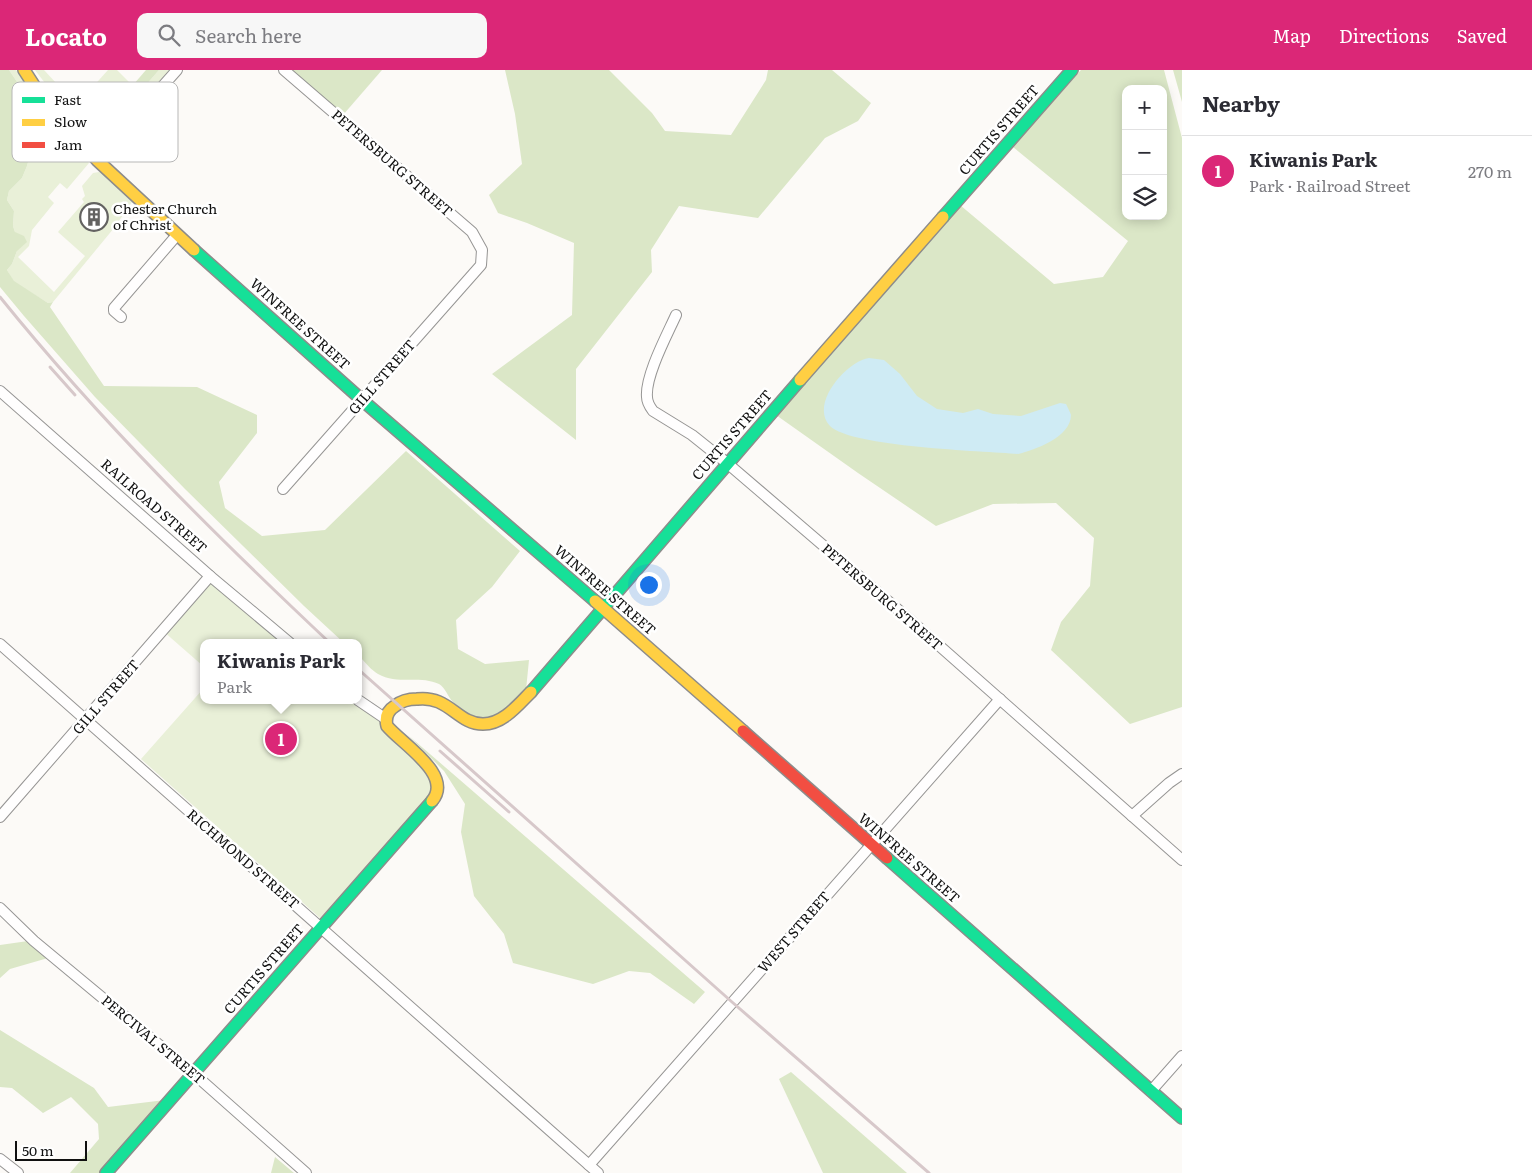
<!DOCTYPE html>
<html lang="en">
<head>
<meta charset="utf-8">
<style>
  body { margin:0; font-family:Literata,serif; background:#f7f7f7; color:#2b2b33 }
  .controls { position:absolute; right:15px; top:15px; display:grid; overflow:hidden; border-radius:10px; box-shadow:0 2px 12px #0003 }
  .controls button { width:45px; height:45px; display:grid; place-items:center; padding:0; border:0; border-bottom:1px solid #e1e1e2; background:#fff; color:#2b2b33; font:25px sans-serif }
  .scale { position:absolute; left:15px; bottom:12px; width:72px; box-sizing:border-box; padding-left:5px; border:2px solid #101010; border-top:0; font-size:14px; line-height:18px; white-space:nowrap; color:#101010; -webkit-text-stroke:4px #fff; paint-order:stroke }
  .you { position:absolute; left:648px; top:514px; width:18px; height:18px; margin:-12px; border:4px solid #fff; border-radius:50%; background:#1a73e8; box-shadow:0 0 0 8px #1a73e833 }
  .badge { display:grid; place-items:center; width:32px; height:32px; border-radius:50%; background:#db2777; color:#fff; font-size:16px; font-weight:700 }
  .pin { position:absolute; translate:-50% -50%; border:2px solid #fff; box-shadow:0 1px 5px #0006 }
  .popup { position:absolute; left:200px; top:569px; width:162px; height:65px; box-sizing:border-box; display:grid; place-content:center; border-radius:10px; background:#fff; filter:drop-shadow(0 1px 4px #0005); font-size:16px; white-space:nowrap; color:#7c7c81 }
  .popup b { font-size:19px; color:#2b2b33 }
  .popup::after { content:''; position:absolute; left:50%; top:100%; margin-left:-10px; border:10px solid transparent; border-top-color:#fff }
  .list { margin:0; padding:0; list-style:none }
  h2 { display:flex; justify-content:space-between; align-items:center; height:65px; margin:0; padding:0 20px; font-size:21px }
  h2 small { font-size:16px; font-weight:400; color:#7c7c81 }
  .list li { display:grid; grid-template-columns:32px 1fr auto; gap:15px; align-items:center; box-sizing:border-box; height:70px; padding:0 20px; border-top:1px solid #e1e1e2 }
  .list b { display:block; font-size:19px; white-space:nowrap }
  .list p { margin:0; font-size:16px; white-space:nowrap; color:#7c7c81 }
  .list em { font-size:16px; font-style:normal; color:#7c7c81 }
  .icon { flex:none; width:28px; height:28px; fill:none; stroke:currentColor; stroke-width:2; stroke-linecap:round; stroke-linejoin:round }
  .map { position:relative; flex:none; width:1182px; height:1103px; overflow:hidden }
  header { display:flex; align-items:center; gap:30px; box-sizing:border-box; height:70px; padding:0 25px; background:#db2777; color:#fff }
  header strong { font-size:24px }
  nav { display:flex; gap:28px; margin-inline-start:auto; font-size:18px }
  .search { width:350px; height:45px; background:#f7f7f7; display:flex; align-items:center; gap:12px; box-sizing:border-box; padding:0 18px; border-radius:10px; color:#7c7c81; font-size:19px }
  main { display:flex }
  aside { flex:1; background:#fff }
  .map>svg:first-child { display:block }
  .green { fill:#e9f0d8 }
  .forest { fill:#dbe7c7; fill-rule:evenodd }
  .water { fill:#cfebf4 }
  .lines { fill:none; stroke-linecap:round; stroke-linejoin:round }
  .street-casing { stroke:#969594; stroke-width:12 }
  .fast-casing { stroke:#8d8c8b; stroke-width:14 }
  .slow-casing { stroke:#8d8c8b; stroke-width:14 }
  .jam-casing { stroke:#8d8c8b; stroke-width:14 }
  .street { stroke:#fffefe; stroke-width:10 }
  .fast { stroke:#16e098; stroke-width:11 }
  .slow { stroke:#ffcf43; stroke-width:11 }
  .jam { stroke:#f24e42; stroke-width:11 }
  .rail { stroke:#d7c8ca; stroke-width:3 }
  .labels { text-anchor:middle; stroke-width:5; stroke-linejoin:round; paint-order:stroke }
  .street-label { font-size:14px; fill:#101010; stroke:#fff }
  .poi-label { font-size:14px; fill:#101010; stroke:#fff; text-anchor:start }
  .key { fill:#fff; stroke:#b7b7b7; stroke-width:1 }
  .key-label { font-size:14px; fill:#101010 }
</style>
</head>
<body>
<header>
<strong>Locato</strong>
<div class="search"><svg class="icon" aria-label="search" viewBox="0 0 24 24"><circle cx="10" cy="10" r="6"/><path d="M15 15l6 6"/></svg>Search here</div>
<nav><a>Map</a><a>Directions</a><a>Saved</a></nav>
</header>
<main>
<div class="map">
<svg width="1182" height="1103" viewBox="0 0 1182 1103">
  <rect width="100%" height="100%" fill="#fcfaf7"/>
  <!-- green -->
  <g class="green">
    <polygon points="9,0 16,0 39,33 89,93 67,119 60,113 48,127 54,133 32,160 29,176 18,187 54,222 85,186 58,162 84,132 82,129 85,126 82,116 93,103 99,102 102,103 132,132 114,158 53,232 48,233 14,212 7,200 12,194 17,181 15,162 13,156 14,141 7,130 9,121 22,108 27,96 32,77 45,65 41,39 30,31"/>
    <polygon points="35,0 44,0 57,14 57,20 55,21 51,21"/>
    <path d="M 108,0 L 117,0 L 135,18 L 146,15 L 159,0 L 173,0 C 159,15 115,72 98,75 L 67,45 C 62,38 66,30 71,23 L 74,23 L 81,30 Z"/>
    <polygon points="207,510 288,573 204,573 203,596 163,561"/>
    <polygon points="203,619 204,630 358,630 359,628 436,706 438,723 320,848 141,689"/>
  </g>
  <!-- forest -->
  <g class="forest">
    <path d="M 0,0 L 9,0 L 30,31 L 41,39 L 48,54 L 45,65 L 32,77 L 27,96 L 22,108 L 9,121 L 7,130 L 14,141 L 13,156 L 15,162 L 24,166 L 27,172 L 17,181 L 12,194 L 7,200 L 14,211 L 48,233 L 53,232 L 50,237 L 104,316 L 197,317 L 257,345 L 257,363 L 219,412 L 225,438 L 262,466 L 325,460 L 406,381 L 520,481 L 492,517 L 456,550 L 458,579 L 485,594 L 529,590 L 526,620 C 501,645 485,663 453,632 C 448,627 445,617 439,614 C 420,605 397,615 378,604 C 371,600 365,592 359,586 L 358,573 L 344,573 L 304,536 L 185,419 L 95,327 L 24,246 L 0,217 Z"/>
    <polygon points="146,0 159,0 146,15 139,19 133,15"/>
    <polygon points="291,0 382,0 343,45"/>
    <polygon points="505,0 609,0 652,43 665,61 731,65 766,10 768,0 832,0 871,33 858,51 825,68 758,148 679,136 651,180 652,202 576,299 576,370 492,304 572,245 574,173 527,153 498,143 489,125 522,94 515,44"/>
    <path d="M 1081,0 L 1164,0 L 1182,68 L 1182,637 L 1130,654 L 1051,580 L 1061,552 L 1090,516 L 1094,468 L 1056,433 L 993,434 L 936,456 L 858,403 L 776,345 L 960,135 L 1054,214 L 1103,207 L 1128,171 L 1013,77 ZM 1126,19 L 1163,19 L 1163,146 L 1126,146 Z"/>
    <polygon points="1173,0 1182,0 1182,32"/>
    <polygon points="408,665 705,922 694,934 650,903 629,901 593,914 513,893 504,864 474,826 461,762 465,734 444,701"/>
    <polygon points="28,871 48,888 10,899 0,908 0,875"/>
    <polygon points="0,960 94,1018 108,1037 165,1030 99,1103 70,1103 99,1069 98,1054 71,1027 43,1043 12,1018 0,1017"/>
    <polygon points="791,1002 907,1103 823,1103 779,1009"/>
    <polygon points="275,1087 294,1103 271,1103"/>
  </g>
  <!-- water -->
  <path class="water" d="M 869,288 L 884,290 L 900,304 L 917,326 L 937,339 L 963,343 L 978,339 L 993,344 L 1021,346 L 1060,333 L 1066,334 C 1068,338 1070,342 1071,345 C 1071,367 1035,380 1018,384 C 983,381 851,377 830,356 C 809,334 847,291 869,288 Z"/>
  <g class="lines">
    <defs>
      <g id="street">
        <polyline points="97,90 177,0"/>
        <path d="M 676,245 C 667,265 645,306 647,327 C 647,333 650,337 653,341 L 692,365 L 727,393 L 909,549 L 1182,790"/>
        <polyline points="121,247 114,241 114,238 177,165"/>
        <polyline points="0,321 210,506 290,573"/>
        <polyline points="283,419 481,195 482,180 472,162 284,0"/>
        <polyline points="0,574 598,1103"/>
        <polyline points="358,630 386,649"/>
        <polyline points="1132,746 1169,713 1182,704"/>
        <polyline points="0,747 210,506"/>
        <polyline points="0,838 34,871 193,1003 306,1103"/>
        <polyline points="1151,1021 1182,986"/>
        <polyline points="0,1089 18,1103"/>
        <polyline points="589,1095 1000,629"/>
      </g>
      <g id="fast">
        <polyline points="943,147 1072,0"/>
        <polyline points="194,180 362,330 595,531"/>
        <polyline points="531,622 800,310"/>
        <polyline points="887,788 1182,1048"/>
        <polyline points="106,1103 432,731"/>
      </g>
      <g id="slow">
        <polyline points="24,0 35,17 97,90 194,180"/>
        <polyline points="800,310 943,147"/>
        <polyline points="595,531 743,661"/>
        <path d="M 432,731 C 454,705 402,674 387,656 C 385,648 387,641 395,636 C 401,631 409,629 417,629 C 449,625 457,654 483,654 C 503,654 518,635 531,622"/>
      </g>
      <polyline id="jam" points="743,661 887,788"/>
    </defs>
    <!-- street casing -->
    <use href="#street" class="street-casing"/>
    <!-- fast casing -->
    <use href="#fast" class="fast-casing"/>
    <!-- slow casing -->
    <use href="#slow" class="slow-casing"/>
    <!-- jam casing -->
    <use href="#jam" class="jam-casing"/>
    <!-- street -->
    <use href="#street" class="street"/>
    <!-- fast -->
    <use href="#fast" class="fast"/>
    <!-- slow -->
    <use href="#slow" class="slow"/>
    <!-- jam -->
    <use href="#jam" class="jam"/>
    <!-- rail -->
    <g class="rail">
      <path d="M 0,227 C 100,351 214,464 330,573"/>
      <polyline points="50,297 75,325"/>
      <polyline points="358,599 732,932 929,1103"/>
      <polyline points="440,681 509,742"/>
    </g>
  </g>
  <!-- icons -->
  <defs>
    <symbol id="building-ring" viewBox="-11 -11 22 22"><circle r="9.5" fill="#fff" stroke="#636261" stroke-width="1.5"/><path d="M-4-6H4V6H1V3H-1V6H-4ZM-2.5-4.3h1.7v1.8h-1.7ZM.8-4.3h1.7v1.8H.8ZM-2.5-1h1.7V.8h-1.7ZM.8-1h1.7V.8H.8Z" fill="#636261"/></symbol>
  </defs>
  <g fill-rule="evenodd">
    <use href="#building-ring" x="78" y="131" width="32" height="32"/>
  </g>
  <g class="labels">
    <!-- street labels -->
    <g class="street-label">
      <text transform="translate(999 60) rotate(-49)" y="5">CURTIS STREET</text>
      <text transform="translate(392 93) rotate(41)" y="5">PETERSBURG STREET</text>
      <text transform="translate(300 254) rotate(42)" y="5">WINFREE STREET</text>
      <text transform="translate(382 307) rotate(-49)" y="5">GILL STREET</text>
      <text transform="translate(732 365) rotate(-49)" y="5">CURTIS STREET</text>
      <text transform="translate(154 436) rotate(41)" y="5">RAILROAD STREET</text>
      <text transform="translate(605 520) rotate(41)" y="5">WINFREE STREET</text>
      <text transform="translate(882 527) rotate(41)" y="5">PETERSBURG STREET</text>
      <text transform="translate(106 627) rotate(-49)" y="5">GILL STREET</text>
      <text transform="translate(909 788) rotate(41)" y="5">WINFREE STREET</text>
      <text transform="translate(243 789) rotate(41)" y="5">RICHMOND STREET</text>
      <text transform="translate(794 862) rotate(-49)" y="5">WEST STREET</text>
      <text transform="translate(264 899) rotate(-49)" y="5">CURTIS STREET</text>
      <text transform="translate(153 970) rotate(40)" y="5">PERCIVAL STREET</text>
    </g>
    <!-- poi labels -->
    <g class="poi-label">
      <text x="113" y="144">Chester Church<tspan x="113" dy="16">of Christ</tspan></text>
    </g>
  </g>
  <!-- legend -->
  <rect x="12" y="12" width="166" height="80" rx="8" class="key"/>
  <rect x="22" y="27" width="23" height="6" fill="#16e098"/>
  <rect x="22" y="49" width="23" height="7" fill="#ffcf43"/>
  <rect x="22" y="72" width="23" height="6" fill="#f24e42"/>
  <g class="key-label">
    <text x="54" y="35">Fast</text>
    <text x="54" y="57">Slow</text>
    <text x="54" y="80">Jam</text>
  </g>
</svg>
<div class="controls">
<button>+</button>
<button>−</button>
<button><svg class="icon" aria-label="layers" viewBox="0 0 24 24"><path d="M12 4l9 5-9 5-9-5zM3 14l9 5 9-5"/></svg></button>
</div>
<div class="scale">50 m</div>
<div class="you"></div>
<div class="pin badge" style="left:281px;top:669px">1</div>
<div class="popup"><b>Kiwanis Park</b>Park</div>
</div>
<aside>
<h2>Nearby<small></small></h2>
<ul class="list">
<li><span class="badge">1</span><div><b>Kiwanis Park</b><p>Park · Railroad Street</p></div><em>270 m</em></li>
</ul>
</aside>
</main>
</body>
</html>
